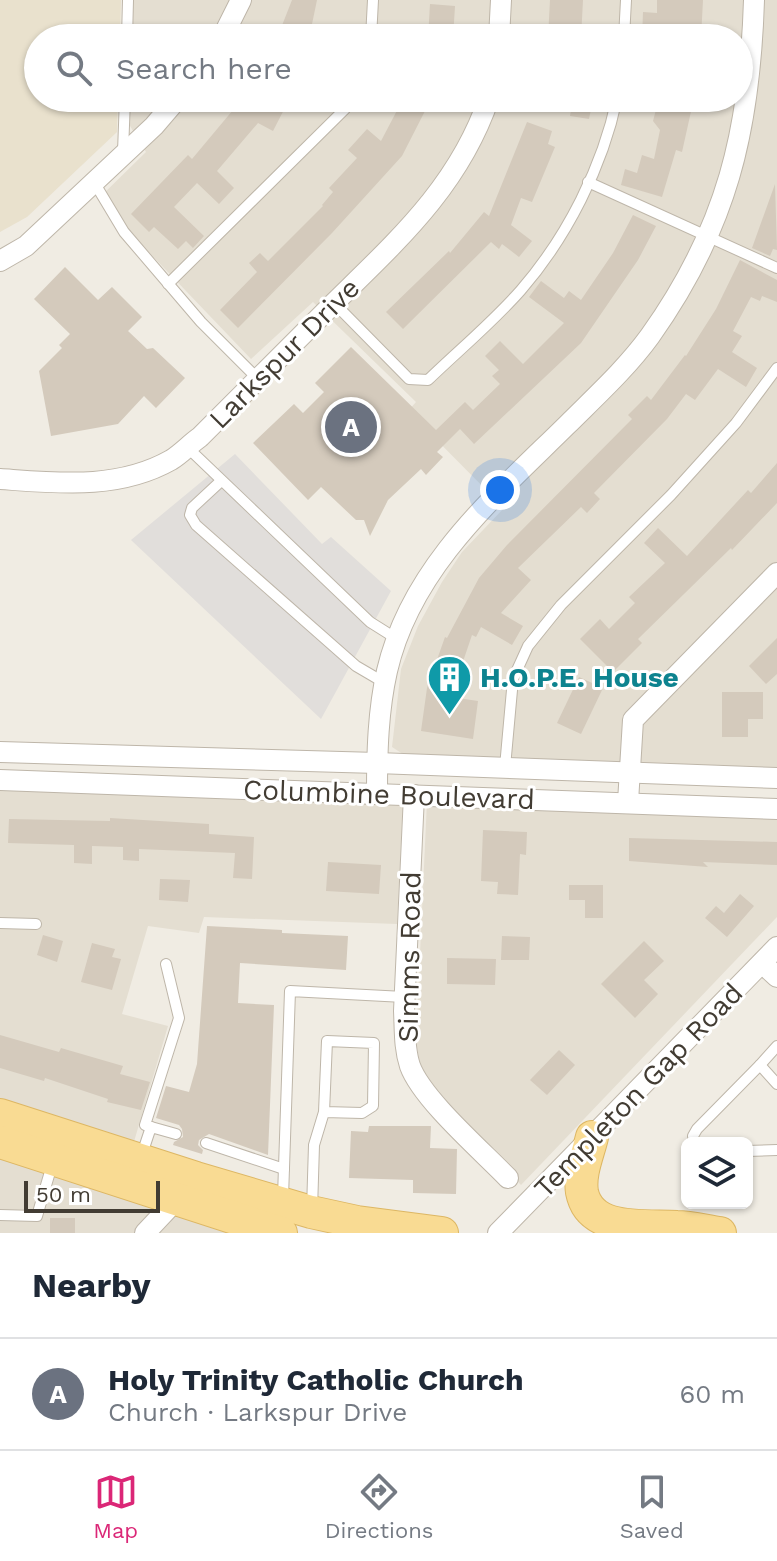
<!DOCTYPE html>
<html lang="en">
<head>
<meta charset="utf-8">
<style>
  body { margin:0; font-family:"Work Sans",sans-serif; background:#f6f6f7; color:#1f2937 }
  .controls { position:absolute; right:24px; bottom:24px; display:grid; overflow:hidden; border-radius:12px; box-shadow:0 2px 6px #0004 }
  .controls button { width:72px; height:72px; display:grid; place-items:center; padding:0; border:0; border-bottom:2px solid #e0e1e3; background:#fff; color:#1f2937; font:40px sans-serif }
  .scale { position:absolute; left:24px; bottom:20px; width:136px; box-sizing:border-box; padding-left:8px; border:4px solid #423c33; border-top:0; font-size:22px; line-height:28px; white-space:nowrap; color:#423c33; -webkit-text-stroke:6px #fff; paint-order:stroke }
  .you { position:absolute; left:500px; top:490px; width:28px; height:28px; margin:-20px; border:6px solid #fff; border-radius:50%; background:#1a73e8; box-shadow:0 0 0 12px #1a73e833 }
  .badge { display:grid; place-items:center; width:52px; height:52px; border-radius:50%; background:#db2777; color:#fff; font-size:26px; font-weight:700 }
  .pin { position:absolute; translate:-50% -50%; border:4px solid #fff; box-shadow:0 2px 8px #0006 }
  .list { margin:0; padding:0; list-style:none }
  h2 { display:flex; justify-content:space-between; align-items:center; height:104px; margin:0; padding:0 32px; font-size:34px }
  h2 small { font-size:26px; font-weight:400; color:#747a83 }
  .list li { display:grid; grid-template-columns:52px 1fr auto; gap:24px; align-items:center; box-sizing:border-box; height:112px; padding:0 32px; border-top:2px solid #e0e1e3 }
  .list b { display:block; font-size:30px; white-space:nowrap }
  .list p { margin:0; font-size:26px; white-space:nowrap; color:#747a83 }
  .list em { font-size:26px; font-style:normal; color:#747a83 }
  .icon { flex:none; width:44px; height:44px; fill:none; stroke:currentColor; stroke-width:2; stroke-linecap:round; stroke-linejoin:round }
  .map { position:relative; flex:none; width:777px; height:1233px; overflow:hidden }
  .search { position:absolute; background:#fff; box-shadow:0 2px 6px #0004; left:24px; right:24px; top:24px; height:88px; display:flex; align-items:center; gap:20px; box-sizing:border-box; padding:0 28px; border-radius:44px; color:#747a83; font-size:30px }
  .sheet { height:216px; background:#fff }
  nav { display:flex; justify-content:space-around; align-items:center; box-sizing:border-box; height:112px; border-top:2px solid #e0e1e3; background:#fff; font-size:22px; color:#747a83 }
  nav a { display:grid; justify-items:center; gap:4px }
  nav .on { color:#db2777 }
  .map>svg:first-child { display:block }
  .residential { fill:#e4ded1 }
  .education { fill:#e9e1cd }
  .parking { fill:#e1dedb }
  .building { fill:#d4cabc }
  .lines { fill:none; stroke-linecap:round; stroke-linejoin:round }
  .lane-casing { stroke:#beb6a9; stroke-width:12 }
  .street-casing { stroke:#beb6a9; stroke-width:22 }
  .primary-casing { stroke:#ddb764; stroke-width:34 }
  .lane { stroke:#fff; stroke-width:10 }
  .street { stroke:#fff; stroke-width:20 }
  .primary { stroke:#f9db93; stroke-width:32 }
  .labels { text-anchor:middle; stroke-width:6; stroke-linejoin:round; paint-order:stroke }
  .street-label { font-size:28px; fill:#423c33; stroke:#fff }
  .culture-label { font-size:28px; font-weight:bold; fill:#0d838f; stroke:#fff; text-anchor:start }
</style>
</head>
<body>
<div class="map">
<svg width="777" height="1233" viewBox="0 0 777 1233">
  <rect width="100%" height="100%" fill="#f0ece3"/>
  <!-- residential -->
  <g class="residential">
    <polygon points="131,0 777,0 777,768 406,756 392,747 401,669 418,626 442,582 462,552 504,508 408,411 416,402 313,302 251,359 98,199 146,152 127,121 128,98 739,98 739,38 130,38"/>
    <polygon points="0,788 403,800 397,924 204,917 199,933 148,926 122,1014 168,1026 133,1145 0,1104"/>
    <polygon points="427,801 777,814 777,917 521,1185 430,1088 420,1064 416,1041"/>
    <polygon points="0,1156 234,1233 0,1233"/>
  </g>
  <!-- education -->
  <polygon class="education" points="0,0 121,0 120,38 38,38 38,98 118,98 117,132 27,217 0,232"/>
  <!-- parking -->
  <polygon class="parking" points="235,454 322,544 331,537 391,591 321,719 131,540"/>
  <!-- building -->
  <g class="building">
    <polygon points="292,0 317,0 312,24 345,38 292,38 294,33 281,28"/>
    <polygon points="550,0 583,0 581,38 548,38"/>
    <polygon points="657,0 703,0 701,38 642,38 643,12 657,13"/>
    <polygon points="430,4 455,6 453,38 428,38"/>
    <polygon points="243,98 290,98 273,131 258,123 217,171 234,188 219,204 197,183 174,207 204,236 193,248 186,241 178,249 154,227 149,232 131,214 188,155 192,159"/>
    <polygon points="573,98 593,100 589,119 570,116"/>
    <polygon points="659,98 694,98 682,152 676,150 662,197 621,185 625,169 637,173 642,155 654,159 660,130 653,121"/>
    <polygon points="403,99 425,111 402,156 332,233 238,328 220,310 257,272 249,263 260,253 268,261 323,206 322,205 333,192 329,188 357,158 348,150 367,129 381,141"/>
    <polygon points="527,122 552,131 548,144 555,147 532,202 521,198 511,225 532,241 519,257 502,244 499,249 491,242 403,329 386,312 449,251 450,253 484,212 489,216"/>
    <polygon points="775,184 777,250 773,249 770,256 752,248"/>
    <polygon points="633,215 656,226 638,260 581,343 474,444 460,429 437,452 443,457 426,475 421,469 388,500 370,536 364,520 356,520 321,487 308,500 253,443 294,404 303,413 324,392 315,383 351,347 436,430 465,402 473,410 500,384 492,376 499,370 485,356 500,341 523,364 564,323 529,297 541,281 564,298 569,291 581,300 613,253"/>
    <polygon points="740,260 777,280 777,302 762,296 760,301 751,297 733,331 742,336 732,352 757,368 746,387 718,369 695,400 686,394 667,419 594,493 600,499 587,513 581,507 518,568 531,580 501,613 523,626 512,645 481,627 476,637 472,635 451,697 478,701 473,739 421,731 427,688 445,637 447,638 479,578 507,545 632,419 628,415 647,396 651,400 685,355 686,356 716,309"/>
    <polygon points="65,267 98,300 112,287 142,317 128,331 147,349 153,348 185,378 156,408 144,396 118,424 51,436 39,371 62,348 59,345 70,334 34,299"/>
    <polygon points="777,463 777,503 732,550 731,548 638,639 642,643 613,672 580,639 600,619 609,629 635,603 629,597 665,563 644,543 658,528 687,556 748,490 751,493"/>
    <polygon points="777,638 777,674 766,684 749,666"/>
    <polygon points="579,677 603,688 581,734 557,723"/>
    <polygon points="722,692 763,692 763,719 748,719 748,737 722,737"/>
    <polygon points="110,818 209,824 209,834 254,837 252,879 233,878 235,853 139,849 139,861 123,860 123,847 92,846 92,864 74,863 74,845 8,843 9,819 110,821"/>
    <polygon points="483,830 527,832 526,855 520,854 518,895 497,894 498,882 481,881"/>
    <polygon points="629,838 777,842 777,865 703,862 708,867 629,861"/>
    <polygon points="328,862 381,865 379,894 326,891"/>
    <polygon points="160,879 190,880 188,902 159,900"/>
    <polygon points="569,885 603,885 603,918 585,918 585,900 569,900"/>
    <polygon points="740,894 754,906 727,937 705,918 716,906 724,913"/>
    <polygon points="207,926 282,930 282,933 348,936 346,970 240,963 238,1003 274,1005 268,1155 209,1134 199,1140 198,1145 203,1150 202,1154 173,1145 174,1142 183,1137 182,1129 179,1125 156,1118 166,1086 189,1092 197,1064"/>
    <polygon points="43,935 63,941 57,962 37,955"/>
    <polygon points="502,936 530,937 529,960 501,960"/>
    <polygon points="644,941 664,961 644,980 658,994 635,1018 601,984"/>
    <polygon points="92,943 115,949 112,957 121,959 112,990 81,982"/>
    <polygon points="447,958 496,959 495,985 447,984"/>
    <polygon points="0,1035 59,1052 61,1048 123,1066 120,1074 150,1082 141,1110 107,1102 108,1099 45,1078 44,1081 0,1068"/>
    <polygon points="559,1050 575,1065 547,1095 530,1080"/>
    <polygon points="369,1126 431,1126 430,1148 457,1149 456,1194 413,1193 413,1180 349,1178 351,1131 368,1132"/>
    <rect x="50" y="1218" width="25" height="15"/>
  </g>
  <g class="lines">
    <defs>
      <g id="lane">
        <polyline points="127,38 128,0"/>
        <polyline points="371,38 373,0"/>
        <polyline points="624,38 626,0"/>
        <polyline points="123,152 125,98"/>
        <polyline points="94,182 124,232 201,322 258,379"/>
        <polyline points="588,182 777,268"/>
        <polyline points="168,284 345,109 350,98"/>
        <path d="M 334,303 L 409,379 L 428,380 C 459,350 493,322 521,290 C 567,237 603,166 617,98"/>
        <polyline points="187,447 370,622 397,639"/>
        <polyline points="221,481 192,508 190,515 196,525 356,666 385,683"/>
        <polyline points="505,767 513,679 528,646 561,605 671,495 736,423 777,368"/>
        <polyline points="0,923 36,924"/>
        <polyline points="760,1065 777,1046"/>
        <polyline points="151,1127 145,1125 179,1018 166,964"/>
        <polyline points="206,1143 284,1169"/>
        <polyline points="694,1143 693,1136 697,1129 760,1065 777,1084"/>
        <polyline points="747,1151 777,1150"/>
        <polyline points="141,1157 151,1127 176,1134"/>
        <polyline points="283,1197 290,991 404,997"/>
        <polyline points="312,1210 314,1145 324,1112 327,1041 374,1043 373,1106 362,1113 324,1112"/>
        <polyline points="0,1215 37,1216 52,1165"/>
      </g>
      <g id="street">
        <polyline points="222,38 241,0"/>
        <polyline points="499,38 501,0"/>
        <polyline points="0,261 26,246 154,126 178,98"/>
        <path d="M 0,479 C 58,483 118,490 171,460 C 181,454 190,444 200,437 C 244,393 289,348 333,304 C 398,240 459,186 489,98"/>
        <polyline points="0,752 377,763 777,778"/>
        <polyline points="0,780 777,809"/>
        <path d="M 377,792 C 377,752 378,711 387,671 C 411,567 494,497 567,425 C 595,397 626,369 650,336 C 727,228 750,130 754,0"/>
        <path d="M 414,795 L 404,1011 C 405,1030 404,1048 410,1066 C 422,1099 482,1151 508,1178"/>
        <polyline points="628,802 633,720 777,573"/>
        <polyline points="762,963 777,977"/>
        <polyline points="145,1233 178,1198"/>
        <polyline points="498,1233 777,947"/>
      </g>
      <g id="primary">
        <polyline points="0,1115 196,1178 311,1212 357,1222 442,1233"/>
        <path d="M 592,1137 C 588,1154 579,1174 582,1192 C 590,1233 645,1225 677,1227 C 691,1227 706,1231 720,1233"/>
        <polyline points="0,1142 281,1233"/>
      </g>
    </defs>
    <!-- lane casing -->
    <use href="#lane" class="lane-casing"/>
    <!-- street casing -->
    <use href="#street" class="street-casing"/>
    <!-- primary casing -->
    <use href="#primary" class="primary-casing"/>
    <!-- lane -->
    <use href="#lane" class="lane"/>
    <!-- street -->
    <use href="#street" class="street"/>
    <!-- primary -->
    <use href="#primary" class="primary"/>
  </g>
  <!-- icons -->
  <defs>
    <symbol id="building-pin" viewBox="-11 -11 22 30"><path d="M0 17L-7.5 6A9.5 9.5 0 1 1 7.5 6Z" fill="#0f9aa8" stroke="#fff"/><path d="M-4-6H4V6H1V3H-1V6H-4ZM-2.5-4.3h1.7v1.8h-1.7ZM.8-4.3h1.7v1.8H.8ZM-2.5-1h1.7V.8h-1.7ZM.8-1h1.7V.8H.8Z" fill="#fff"/></symbol>
  </defs>
  <g fill-rule="evenodd">
    <use href="#building-pin" x="424" y="652" width="51" height="69"/>
  </g>
  <g class="labels">
    <!-- street labels -->
    <g class="street-label">
      <text transform="translate(284 353) rotate(-45)" y="10">Larkspur Drive</text>
      <text transform="translate(389 794) rotate(2)" y="10">Columbine Boulevard</text>
      <text transform="translate(409 957) rotate(-89)" y="10">Simms Road</text>
      <text transform="translate(638 1090) rotate(-46)" y="10">Templeton Gap Road</text>
    </g>
    <!-- culture labels -->
    <g class="culture-label">
      <text x="480" y="687">H.O.P.E. House</text>
    </g>
  </g>
</svg>
<div class="controls">
<button><svg class="icon" aria-label="layers" viewBox="0 0 24 24"><path d="M12 4l9 5-9 5-9-5zM3 14l9 5 9-5"/></svg></button>
</div>
<div class="scale">50 m</div>
<div class="you"></div>
<div class="pin badge" style="left:351px;top:427px;background:#6b7280">A</div>
<div class="search"><svg class="icon" aria-label="search" viewBox="0 0 24 24"><circle cx="10" cy="10" r="6"/><path d="M15 15l6 6"/></svg>Search here</div>
</div>
<section class="sheet">
<h2>Nearby<small></small></h2>
<ul class="list">
<li><span class="badge" style="background:#6b7280">A</span><div><b>Holy Trinity Catholic Church</b><p>Church · Larkspur Drive</p></div><em>60 m</em></li>
</ul>
</section>
<nav>
<a class="on"><svg class="icon" aria-label="map" viewBox="0 0 24 24"><path d="M3 6l6-2 6 2 6-2v14l-6 2-6-2-6 2zM9 4v14M15 6v14"/></svg>Map</a>
<a><svg class="icon" aria-label="directions" viewBox="0 0 24 24"><path d="M12 3l9 9-9 9-9-9zM9 14v-3h6M13 9l2 2-2 2"/></svg>Directions</a>
<a><svg class="icon" aria-label="saved" viewBox="0 0 24 24"><path d="M7 4h10v16l-5-4-5 4z"/></svg>Saved</a>
</nav>
</body>
</html>
